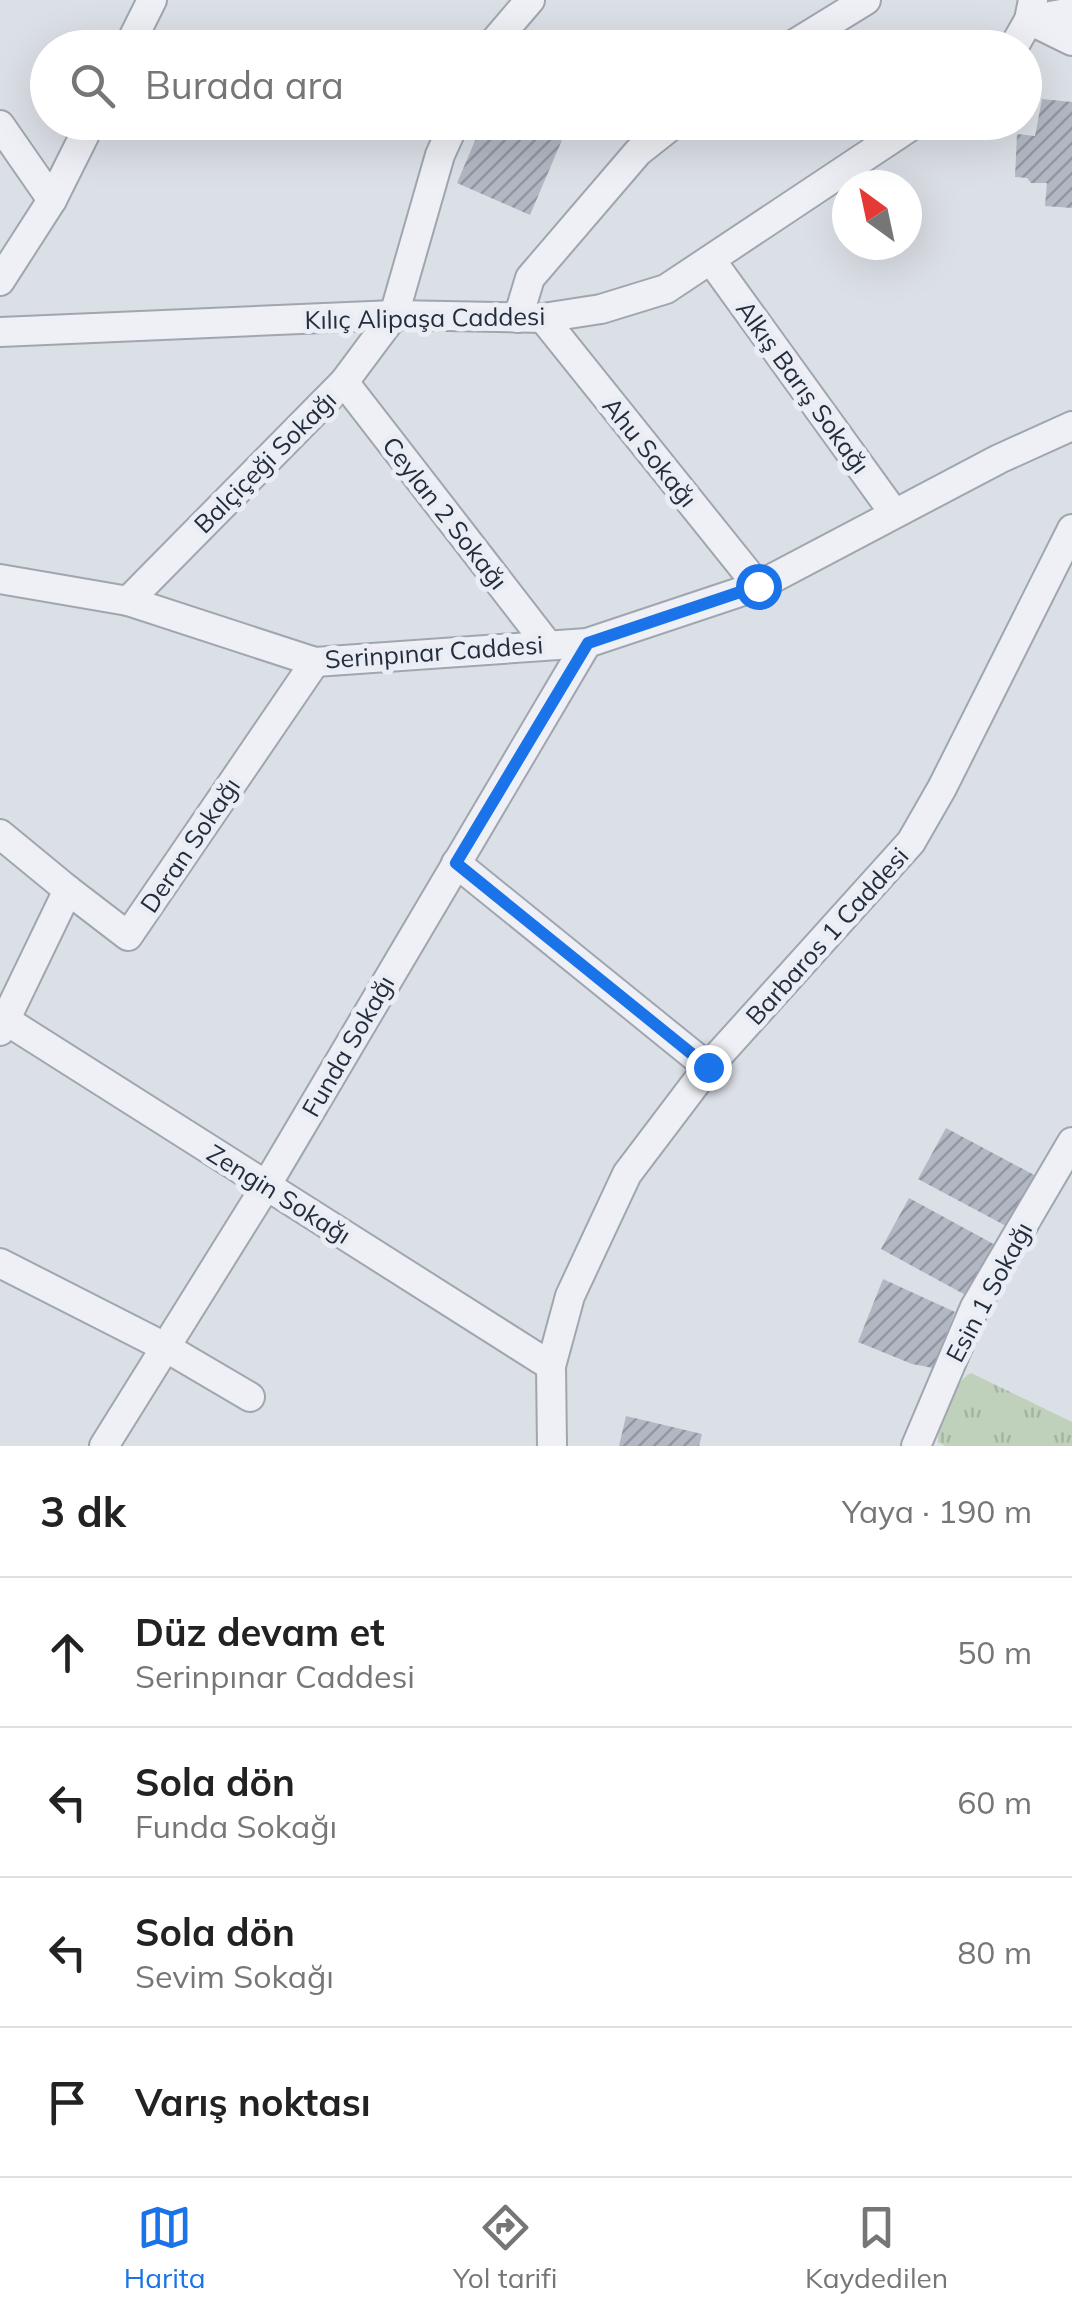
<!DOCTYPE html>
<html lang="tr">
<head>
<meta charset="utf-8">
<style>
  body { margin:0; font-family:Mulish,sans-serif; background:#f6f6f6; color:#222 }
  .compass { position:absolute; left:832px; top:170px; width:90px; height:90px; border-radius:50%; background:#fff; box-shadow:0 10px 40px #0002; rotate:327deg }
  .stop { position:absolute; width:30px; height:30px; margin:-22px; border:8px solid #1a73e8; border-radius:50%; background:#fff }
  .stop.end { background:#1a73e8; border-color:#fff; box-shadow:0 2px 10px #0008 }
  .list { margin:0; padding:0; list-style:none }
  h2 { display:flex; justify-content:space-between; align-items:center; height:130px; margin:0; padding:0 40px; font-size:42px }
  h2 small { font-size:32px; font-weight:400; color:#767676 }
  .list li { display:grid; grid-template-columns:65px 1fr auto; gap:30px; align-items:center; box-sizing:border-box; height:150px; padding:0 40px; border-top:2px solid #e0e0e0 }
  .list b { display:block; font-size:38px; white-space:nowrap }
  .list p { margin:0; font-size:32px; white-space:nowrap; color:#767676 }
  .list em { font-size:32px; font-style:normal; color:#767676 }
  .icon { flex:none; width:55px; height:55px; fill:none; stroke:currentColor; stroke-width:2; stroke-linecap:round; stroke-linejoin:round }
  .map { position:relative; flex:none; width:1072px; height:1446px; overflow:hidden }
  .search { position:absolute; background:#fff; box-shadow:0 10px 40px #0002; left:30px; right:30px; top:30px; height:110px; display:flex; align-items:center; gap:25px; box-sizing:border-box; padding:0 35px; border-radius:55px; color:#767676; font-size:38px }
  .sheet { height:730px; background:#fff }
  nav { display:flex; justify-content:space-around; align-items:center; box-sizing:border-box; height:140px; border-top:2px solid #e0e0e0; background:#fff; font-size:28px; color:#767676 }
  nav a { display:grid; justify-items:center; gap:5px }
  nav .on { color:#1a73e8 }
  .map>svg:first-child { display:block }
  .grass { fill:url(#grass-tufts) }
  .building { fill:url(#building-hatch) }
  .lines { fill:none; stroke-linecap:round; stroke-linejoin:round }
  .minor-casing { stroke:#a0a6b0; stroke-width:32 }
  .minor { stroke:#eef0f5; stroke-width:28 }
  .route { stroke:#1a73e8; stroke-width:12 }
  .labels { text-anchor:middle; stroke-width:10; stroke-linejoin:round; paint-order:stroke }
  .street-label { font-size:25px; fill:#242d3d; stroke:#eaeef4 }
</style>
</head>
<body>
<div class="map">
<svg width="1072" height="1446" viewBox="0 0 1072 1446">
  <defs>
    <pattern id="grass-tufts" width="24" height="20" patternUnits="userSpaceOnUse" patternTransform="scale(2.5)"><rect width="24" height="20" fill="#c0d1bb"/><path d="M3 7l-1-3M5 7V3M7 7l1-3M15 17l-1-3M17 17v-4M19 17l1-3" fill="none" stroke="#a5b4a2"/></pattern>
    <pattern id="building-hatch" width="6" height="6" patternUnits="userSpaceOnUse" patternTransform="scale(2.5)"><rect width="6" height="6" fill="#b2b8c3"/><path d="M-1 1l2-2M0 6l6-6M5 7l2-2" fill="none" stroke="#9196a0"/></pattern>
  </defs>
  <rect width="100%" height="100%" fill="#dbdfe6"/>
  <!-- grass -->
  <path class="grass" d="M 971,1373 L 1072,1422 L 1072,1446 L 945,1446 L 938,1442 C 938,1422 954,1381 971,1373 Z"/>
  <!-- building -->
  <g class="building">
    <polygon points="1042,99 1072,102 1072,208 1045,206 1047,183 1031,183 1027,178 1015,177 1017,134 1035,136"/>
    <polygon points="483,122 522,122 562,140 530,215 457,183"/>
    <polygon points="946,1128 1036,1176 1008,1227 918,1179"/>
    <polygon points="909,1198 999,1247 971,1298 881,1249"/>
    <polygon points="883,1279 955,1312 933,1368 912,1364 858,1342"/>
    <polygon points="626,1416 702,1434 699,1446 619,1446"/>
  </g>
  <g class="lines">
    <defs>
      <g id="minor">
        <polyline points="1029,20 1072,41"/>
        <polyline points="1029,20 1072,12"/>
        <polyline points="128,48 152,0"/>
        <polyline points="489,48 530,0"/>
        <polyline points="788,48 866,0"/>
        <polyline points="1013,48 1029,20 1033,0"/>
        <polyline points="0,125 52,200"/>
        <polyline points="711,260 894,513"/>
        <polyline points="0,281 52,200 91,122"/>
        <polyline points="518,318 530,278 638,152 676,122"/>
        <polyline points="543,318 758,586"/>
        <polyline points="0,332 394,315 543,318 601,309 666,289 917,122"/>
        <polyline points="344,382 547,644"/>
        <polyline points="0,579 128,601 315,662 587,643 758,586 999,459 1072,426"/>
        <polyline points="128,601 344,382 394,315 440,155 455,122"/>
        <polyline points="0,834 68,890"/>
        <polyline points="456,863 708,1067"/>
        <polyline points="7,1021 551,1366"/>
        <polyline points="0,1031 68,890 128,936 315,662"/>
        <polyline points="0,1263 165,1347 250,1397"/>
        <polyline points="104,1446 266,1186 587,643"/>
        <polyline points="552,1446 551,1366 570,1296 627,1174 708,1067 911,842 942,788 1072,529"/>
        <polyline points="916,1446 975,1307 1072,1142"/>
      </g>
    </defs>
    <!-- minor casing -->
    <use href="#minor" class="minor-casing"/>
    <!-- minor -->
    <use href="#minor" class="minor"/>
  </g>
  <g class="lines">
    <!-- route -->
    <polyline class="route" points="708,1067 456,863 588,643 758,586"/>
  </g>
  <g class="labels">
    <!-- street labels -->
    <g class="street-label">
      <text transform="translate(425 318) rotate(-1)" y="9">Kılıç Alipaşa Caddesi</text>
      <text transform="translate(803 387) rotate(54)" y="9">Alkış Barış Sokağı</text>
      <text transform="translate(650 452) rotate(51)" y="9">Ahu Sokağı</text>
      <text transform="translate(265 462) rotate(-45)" y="9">Balçiçeği Sokağı</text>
      <text transform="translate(445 513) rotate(52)" y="9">Ceylan 2 Sokağı</text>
      <text transform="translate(434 652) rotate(-4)" y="9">Serinpınar Caddesi</text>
      <text transform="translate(190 845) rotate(-56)" y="9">Deran Sokağı</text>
      <text transform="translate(827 936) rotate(-48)" y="9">Barbaros 1 Caddesi</text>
      <text transform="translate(348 1046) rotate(-60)" y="9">Funda Sokağı</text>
      <text transform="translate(279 1194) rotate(32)" y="9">Zengin Sokağı</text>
      <text transform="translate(989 1292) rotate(-62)" y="9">Esin 1 Sokağı</text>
    </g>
  </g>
</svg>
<svg class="compass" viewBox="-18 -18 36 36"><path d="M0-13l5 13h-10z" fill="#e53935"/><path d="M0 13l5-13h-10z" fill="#767676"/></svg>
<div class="stop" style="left:758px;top:586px"></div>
<div class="stop end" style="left:708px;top:1067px"></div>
<div class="search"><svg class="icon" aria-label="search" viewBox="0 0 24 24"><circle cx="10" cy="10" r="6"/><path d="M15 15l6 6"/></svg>Burada ara</div>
</div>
<section class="sheet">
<h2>3 dk<small>Yaya · 190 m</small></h2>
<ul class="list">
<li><svg class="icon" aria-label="ahead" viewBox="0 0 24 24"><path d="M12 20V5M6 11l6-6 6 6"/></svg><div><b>Düz devam et</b><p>Serinpınar Caddesi</p></div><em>50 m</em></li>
<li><svg class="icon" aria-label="left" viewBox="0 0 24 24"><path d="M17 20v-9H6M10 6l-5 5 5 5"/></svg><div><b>Sola dön</b><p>Funda Sokağı</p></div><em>60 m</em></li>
<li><svg class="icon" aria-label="left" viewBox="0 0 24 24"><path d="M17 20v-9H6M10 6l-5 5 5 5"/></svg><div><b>Sola dön</b><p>Sevim Sokağı</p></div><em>80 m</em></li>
<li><svg class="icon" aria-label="arrive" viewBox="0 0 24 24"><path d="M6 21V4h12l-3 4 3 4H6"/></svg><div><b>Varış noktası</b></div></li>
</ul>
</section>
<nav>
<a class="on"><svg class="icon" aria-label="map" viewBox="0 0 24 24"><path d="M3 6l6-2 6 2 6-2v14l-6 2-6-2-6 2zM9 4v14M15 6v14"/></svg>Harita</a>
<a><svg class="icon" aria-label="directions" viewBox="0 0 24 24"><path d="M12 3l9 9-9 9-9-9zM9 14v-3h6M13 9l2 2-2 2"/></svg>Yol tarifi</a>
<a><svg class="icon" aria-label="saved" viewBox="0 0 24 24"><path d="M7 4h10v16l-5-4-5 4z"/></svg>Kaydedilen</a>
</nav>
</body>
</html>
